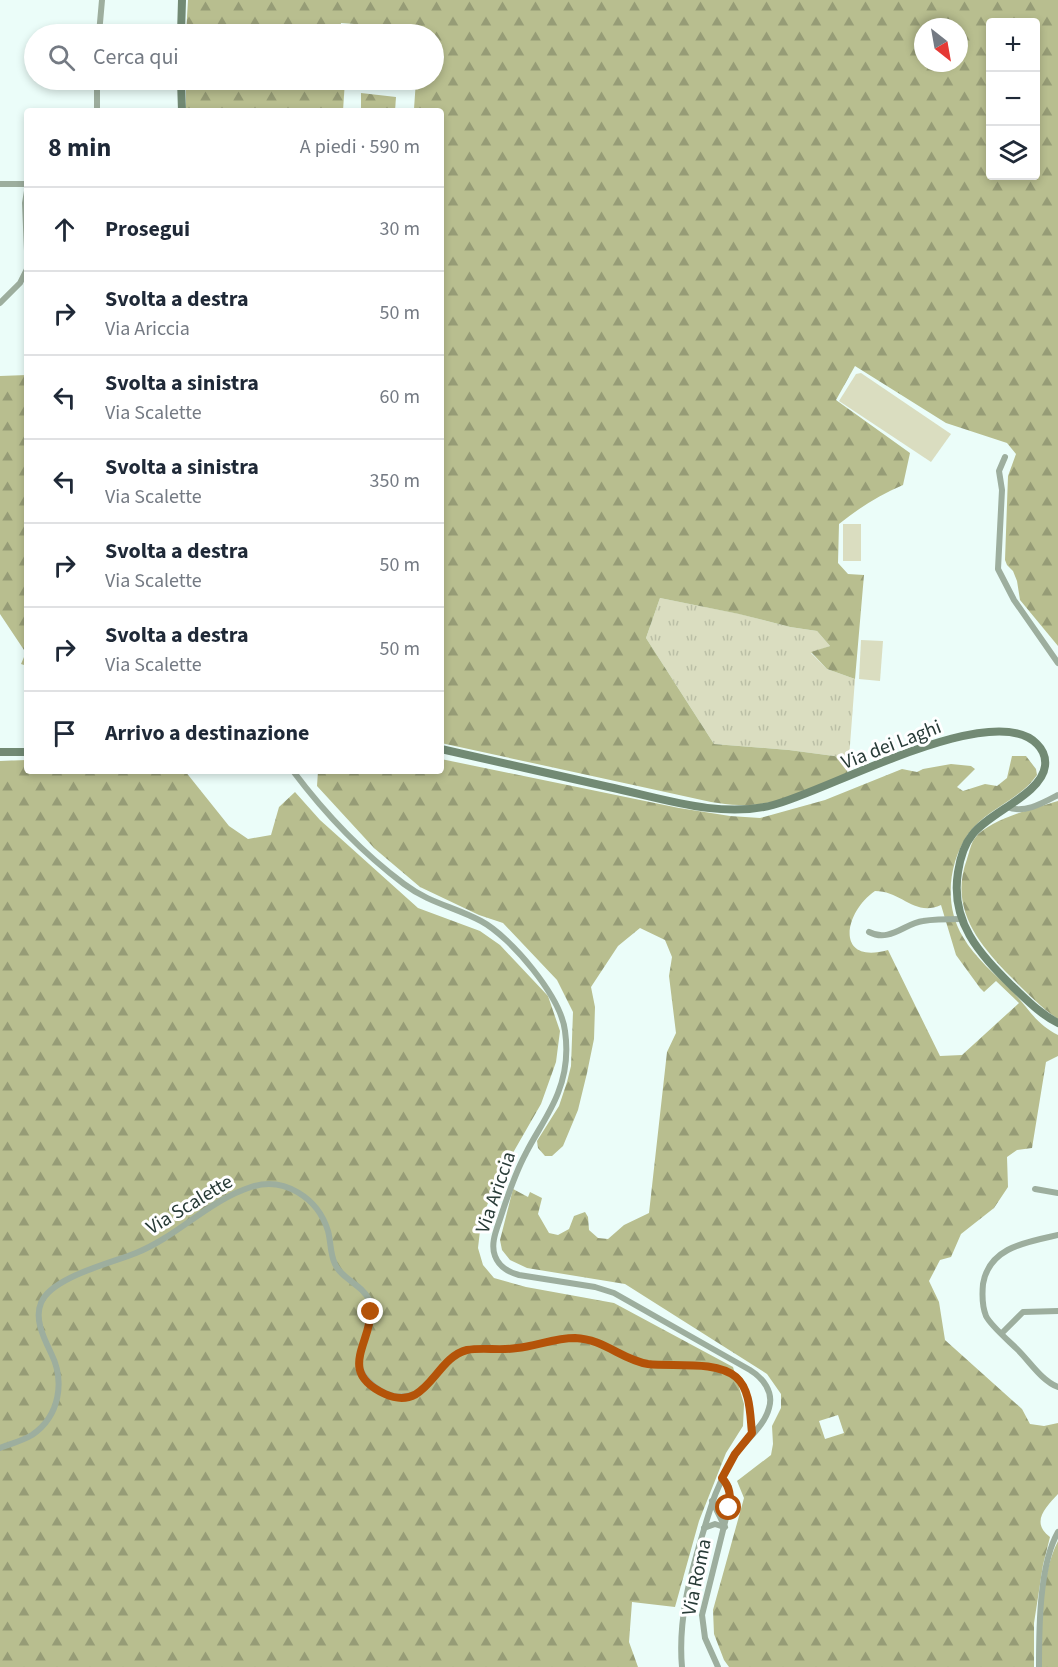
<!DOCTYPE html>
<html lang="it">
<head>
<meta charset="utf-8">
<style>
  body { margin:0; font-family:"Source Sans 3",sans-serif; background:#f2f2f3; color:#1f2937 }
  .controls { position:absolute; right:18px; top:18px; display:grid; overflow:hidden; border-radius:6px; box-shadow:0 3px 9px #0003 }
  .controls button { width:54px; height:54px; display:grid; place-items:center; padding:0; border:0; border-bottom:2px solid #e0e1e3; background:#fff; color:#1f2937; font:30px sans-serif }
  .compass { position:absolute; left:914px; top:18px; width:54px; height:54px; border-radius:50%; background:#fff; box-shadow:0 3px 9px #0003; rotate:149deg }
  .stop { position:absolute; width:18px; height:18px; margin:-14px; border:4px solid #b45309; border-radius:50%; background:#fff }
  .stop.end { background:#b45309; border-color:#fff; box-shadow:0 2px 6px #0008 }
  .list { margin:0; padding:0; list-style:none }
  h2 { display:flex; justify-content:space-between; align-items:center; height:78px; margin:0; padding:0 24px; font-size:26px }
  h2 small { font-size:20px; font-weight:400; color:#747a83 }
  .list li { display:grid; grid-template-columns:39px 1fr auto; gap:18px; align-items:center; box-sizing:border-box; height:84px; padding:0 24px; border-top:2px solid #e0e1e3 }
  .list b { display:block; font-size:22px; white-space:nowrap }
  .list p { margin:0; font-size:20px; white-space:nowrap; color:#747a83 }
  .list em { font-size:20px; font-style:normal; color:#747a83 }
  .icon { flex:none; width:33px; height:33px; fill:none; stroke:currentColor; stroke-width:2; stroke-linecap:round; stroke-linejoin:round }
  .map { position:relative; flex:none; width:1058px; height:1667px; overflow:hidden }
  .search { position:absolute; background:#fff; box-shadow:0 3px 9px #0003; left:24px; top:24px; width:420px; height:66px; display:flex; align-items:center; gap:15px; box-sizing:border-box; padding:0 21px; border-radius:33px; color:#747a83; font-size:22px }
  .panel { position:absolute; background:#fff; box-shadow:0 3px 9px #0003; left:24px; top:108px; width:420px; height:666px; border-radius:6px }
  .map>svg:first-child { display:block }
  .grass { fill:url(#grass-tufts) }
  .forest { fill:url(#forest-firs); fill-rule:evenodd }
  .green { fill:#daddc0 }
  .lines { fill:none; stroke-linecap:round; stroke-linejoin:round }
  .street { stroke:#9dae9e; stroke-width:6 }
  .secondary { stroke:#728a74; stroke-width:8 }
  .route { stroke:#b45309; stroke-width:8 }
  .labels { text-anchor:middle; stroke-width:6; stroke-linejoin:round; paint-order:stroke }
  .street-label { font-size:20px; fill:#283b37; stroke:#fff }
</style>
</head>
<body>
<div class="map">
<svg width="1058" height="1667" viewBox="0 0 1058 1667">
  <defs>
    <pattern id="grass-tufts" width="24" height="20" patternUnits="userSpaceOnUse" patternTransform="scale(1.5)"><rect width="24" height="20" fill="#daddc0"/><path d="M3 7l-1-3M5 7V3M7 7l1-3M15 17l-1-3M17 17v-4M19 17l1-3" fill="none" stroke="#bbbfa6"/></pattern>
    <pattern id="forest-firs" width="22" height="20" patternUnits="userSpaceOnUse" patternTransform="scale(1.5)"><rect width="22" height="20" fill="#b8be8f"/><path d="M5 1l3.5 6h-7zM16 11l3.5 6h-7z" fill="#969c76"/></pattern>
  </defs>
  <rect width="100%" height="100%" fill="#ebfdf9"/>
  <!-- grass -->
  <polygon class="grass" points="660,598 740,614 790,627 817,631 830,646 811,653 827,669 855,679 849,758 789,750 714,744 646,638"/>
  <!-- forest -->
  <g class="forest">
    <path d="M 188,0 L 1058,0 L 1058,646 L 1020,600 L 1017,581 L 1013,571 L 1007,565 L 1005,560 L 1008,476 L 1016,454 L 1007,443 L 946,423 L 855,366 L 836,400 L 910,453 L 903,485 C 879,495 859,508 839,524 L 838,563 L 848,574 L 864,575 L 855,679 L 827,669 L 811,652 L 830,646 L 817,631 L 790,627 L 739,614 L 660,598 L 646,638 L 714,744 L 789,750 L 849,758 L 847,774 C 813,788 777,807 739,805 C 730,805 720,803 711,802 L 441,743 L 441,681 L 443,663 L 441,661 L 441,111 L 407,111 L 407,109 L 414,109 L 416,80 L 434,80 L 434,34 L 412,34 L 412,28 L 399,27 L 398,34 L 380,34 L 380,26 L 341,23 L 340,34 L 186,34 ZM 990,22 L 1036,22 L 1036,176 L 990,176 ZM 923,27 L 959,27 L 959,63 L 923,63 Z"/>
    <polygon points="186,80 345,80 343,111 186,111"/>
    <polygon points="361,93 396,97 395,111 361,111"/>
    <polygon points="27,375 27,666 21,664 24,657 24,650 0,614 0,376"/>
    <path d="M 1012,756 L 1026,756 L 1036,769 L 1037,775 C 1020,800 986,809 968,834 C 948,864 944,906 963,937 C 975,958 996,975 1012,991 C 1029,1009 1036,1024 1058,1035 L 1058,1056 L 1046,1062 L 1032,1148 L 1017,1150 L 1007,1157 L 1008,1187 L 994,1208 L 961,1234 L 951,1257 L 940,1260 L 929,1281 L 939,1302 L 945,1340 L 1022,1409 L 1030,1424 L 1044,1426 L 1058,1423 L 1058,1494 C 1046,1507 1030,1522 1050,1537 L 1043,1565 L 1034,1623 L 1034,1667 L 729,1667 L 724,1660 L 714,1634 L 713,1610 L 744,1498 L 737,1481 L 771,1455 L 773,1444 L 772,1426 L 781,1408 L 781,1394 L 767,1374 L 625,1284 L 527,1268 L 510,1260 L 502,1250 L 500,1240 L 513,1189 L 528,1197 L 530,1192 L 542,1198 L 538,1214 L 549,1233 L 558,1235 L 569,1229 L 574,1216 L 585,1212 L 588,1217 L 589,1230 L 598,1238 L 608,1239 L 624,1225 L 649,1213 L 667,1052 L 676,1033 L 669,976 L 672,957 L 665,940 L 640,928 L 618,946 L 591,987 L 595,1007 L 594,1039 L 587,1073 L 578,1110 L 563,1146 L 552,1156 L 545,1156 L 538,1148 L 537,1141 L 559,1106 L 567,1082 L 571,1066 L 573,1012 L 557,980 L 503,923 L 479,915 L 420,887 L 374,848 L 317,786 L 318,771 L 441,771 L 441,759 L 679,808 L 730,816 L 760,818 L 825,800 L 902,769 L 917,772 L 923,769 L 951,764 L 971,766 L 975,769 L 957,787 L 963,791 L 985,784 L 997,786 L 1007,778 ZM 875,891 C 902,891 914,917 941,905 L 956,955 L 980,988 L 984,992 L 996,981 L 1019,1003 L 962,1055 L 940,1056 L 888,950 C 834,965 844,912 875,891 ZM 838,1415 L 844,1433 L 825,1439 L 819,1421 Z"/>
    <polygon points="27,760 27,771 185,771 229,826 248,839 271,835 279,807 295,792 320,820 418,908 480,931 500,945 548,996 560,1031 556,1062 541,1104 495,1184 481,1222 478,1248 483,1265 494,1278 526,1287 614,1303 733,1367 744,1404 743,1426 726,1453 699,1521 675,1607 632,1602 629,1642 638,1667 0,1667 0,761"/>
    <path d="M 1058,801 L 1058,1019 C 1040,1007 1026,992 1010,976 C 978,943 949,908 967,859 C 969,853 971,843 975,838 C 990,819 1035,808 1058,801 Z"/>
    <path d="M 1058,1541 L 1058,1667 L 1041,1667 C 1041,1629 1040,1576 1058,1541 Z"/>
  </g>
  <!-- green -->
  <g class="green">
    <polygon points="861,373 951,434 931,462 839,401 856,374"/>
    <rect x="843" y="524" width="18" height="37"/>
    <polygon points="861,640 883,641 880,681 859,679"/>
  </g>
  <g class="lines">
    <!-- street -->
    <g class="street">
      <polyline points="99,34 102,0"/>
      <polyline points="97,80 97,111"/>
      <polyline points="0,184 27,184"/>
      <polyline points="27,191 25,203 27,251"/>
      <polyline points="0,303 20,283 27,269"/>
      <polyline points="1005,457 999,471 1002,490 998,569 1014,600 1058,663"/>
      <path d="M 293,771 C 326,815 360,851 404,884 C 429,903 455,907 481,921 C 511,937 561,997 565,1031 C 568,1052 566,1073 558,1093 C 550,1114 536,1133 526,1153 C 515,1173 508,1195 501,1216 C 497,1229 490,1243 495,1256 C 499,1267 508,1272 519,1275 L 595,1287 L 614,1293 L 750,1370 C 763,1378 774,1392 769,1408 C 764,1428 742,1442 732,1460 C 716,1487 711,1506 702,1536 C 689,1579 678,1622 682,1667"/>
      <path d="M 1007,807 C 1024,814 1043,803 1058,795"/>
      <path d="M 869,932 C 890,943 905,923 923,921 C 935,919 948,919 961,919"/>
      <polyline points="1035,1189 1058,1193"/>
      <path d="M 1058,1235 C 1027,1242 989,1247 983,1284 C 982,1295 982,1306 986,1316 C 991,1326 1009,1341 1018,1350 C 1030,1362 1042,1381 1058,1387"/>
      <polyline points="1002,1333 1023,1312 1058,1311"/>
      <path d="M 0,1448 C 10,1444 22,1441 32,1435 C 60,1416 65,1381 51,1353 C 44,1338 34,1319 41,1303 C 51,1277 112,1263 136,1253 C 178,1236 208,1201 251,1187 C 284,1176 318,1198 328,1231 C 331,1242 330,1254 335,1264 C 342,1280 364,1285 370,1302 C 381,1335 337,1356 374,1386 C 384,1394 394,1398 406,1396 C 434,1394 438,1359 463,1351 C 480,1346 498,1351 515,1349 C 536,1346 556,1337 578,1338 C 604,1340 623,1360 648,1364 C 671,1367 718,1360 738,1378 C 751,1391 750,1416 752,1433"/>
      <polyline points="712,1501 725,1527"/>
      <polyline points="704,1528 715,1524 724,1527"/>
      <polyline points="718,1667 705,1638 702,1615 730,1502 729,1487 722,1478"/>
      <path d="M 1039,1667 C 1039,1630 1039,1565 1058,1532"/>
    </g>
    <!-- secondary -->
    <g class="secondary">
      <polyline points="181,34 182,0"/>
      <polyline points="181,80 182,111"/>
      <path d="M 441,749 C 497,762 553,774 609,787 C 661,798 720,819 773,805 C 826,792 993,698 1037,744 C 1043,750 1046,758 1045,766 C 1042,794 988,813 972,835 C 963,846 960,859 958,872 C 950,922 979,953 1012,986 C 1027,1000 1040,1014 1058,1023"/>
      <polyline points="0,752 27,752"/>
    </g>
  </g>
  <g class="lines">
    <!-- route -->
    <path class="route" d="M 371,1312 C 369,1346 338,1372 385,1394 C 428,1413 434,1358 467,1350 C 483,1347 500,1351 517,1348 C 536,1346 555,1338 575,1338 C 604,1339 622,1360 648,1364 C 672,1367 716,1360 736,1377 C 751,1390 750,1416 752,1433 L 735,1454 L 722,1478 C 730,1487 731,1496 729,1508"/>
  </g>
  <g class="labels">
    <!-- street labels -->
    <g class="street-label">
      <text transform="translate(891 744) rotate(-21)" y="7">Via dei Laghi</text>
      <text transform="translate(495 1192) rotate(-71)" y="7">Via Ariccia</text>
      <text transform="translate(189 1204) rotate(-31)" y="7">Via Scalette</text>
      <text transform="translate(696 1577) rotate(-78)" y="7">Via Roma</text>
    </g>
  </g>
</svg>
<div class="controls">
<button>+</button>
<button>−</button>
<button><svg class="icon" aria-label="layers" viewBox="0 0 24 24"><path d="M12 4l9 5-9 5-9-5zM3 14l9 5 9-5"/></svg></button>
</div>
<svg class="compass" viewBox="-18 -18 36 36"><path d="M0-13l5 13h-10z" fill="#e53935"/><path d="M0 13l5-13h-10z" fill="#747a83"/></svg>
<div class="stop" style="left:729px;top:1508px"></div>
<div class="stop end" style="left:371px;top:1312px"></div>
<div class="search"><svg class="icon" aria-label="search" viewBox="0 0 24 24"><circle cx="10" cy="10" r="6"/><path d="M15 15l6 6"/></svg>Cerca qui</div>
<section class="panel">
<h2>8 min<small>A piedi · 590 m</small></h2>
<ul class="list">
<li><svg class="icon" aria-label="ahead" viewBox="0 0 24 24"><path d="M12 20V5M6 11l6-6 6 6"/></svg><div><b>Prosegui</b></div><em>30 m</em></li>
<li><svg class="icon" aria-label="right" viewBox="0 0 24 24"><path d="M7 20v-9h11M14 6l5 5-5 5"/></svg><div><b>Svolta a destra</b><p>Via Ariccia</p></div><em>50 m</em></li>
<li><svg class="icon" aria-label="left" viewBox="0 0 24 24"><path d="M17 20v-9H6M10 6l-5 5 5 5"/></svg><div><b>Svolta a sinistra</b><p>Via Scalette</p></div><em>60 m</em></li>
<li><svg class="icon" aria-label="left" viewBox="0 0 24 24"><path d="M17 20v-9H6M10 6l-5 5 5 5"/></svg><div><b>Svolta a sinistra</b><p>Via Scalette</p></div><em>350 m</em></li>
<li><svg class="icon" aria-label="right" viewBox="0 0 24 24"><path d="M7 20v-9h11M14 6l5 5-5 5"/></svg><div><b>Svolta a destra</b><p>Via Scalette</p></div><em>50 m</em></li>
<li><svg class="icon" aria-label="right" viewBox="0 0 24 24"><path d="M7 20v-9h11M14 6l5 5-5 5"/></svg><div><b>Svolta a destra</b><p>Via Scalette</p></div><em>50 m</em></li>
<li><svg class="icon" aria-label="arrive" viewBox="0 0 24 24"><path d="M6 21V4h12l-3 4 3 4H6"/></svg><div><b>Arrivo a destinazione</b></div></li>
</ul>
</section>
</div>
</body>
</html>
